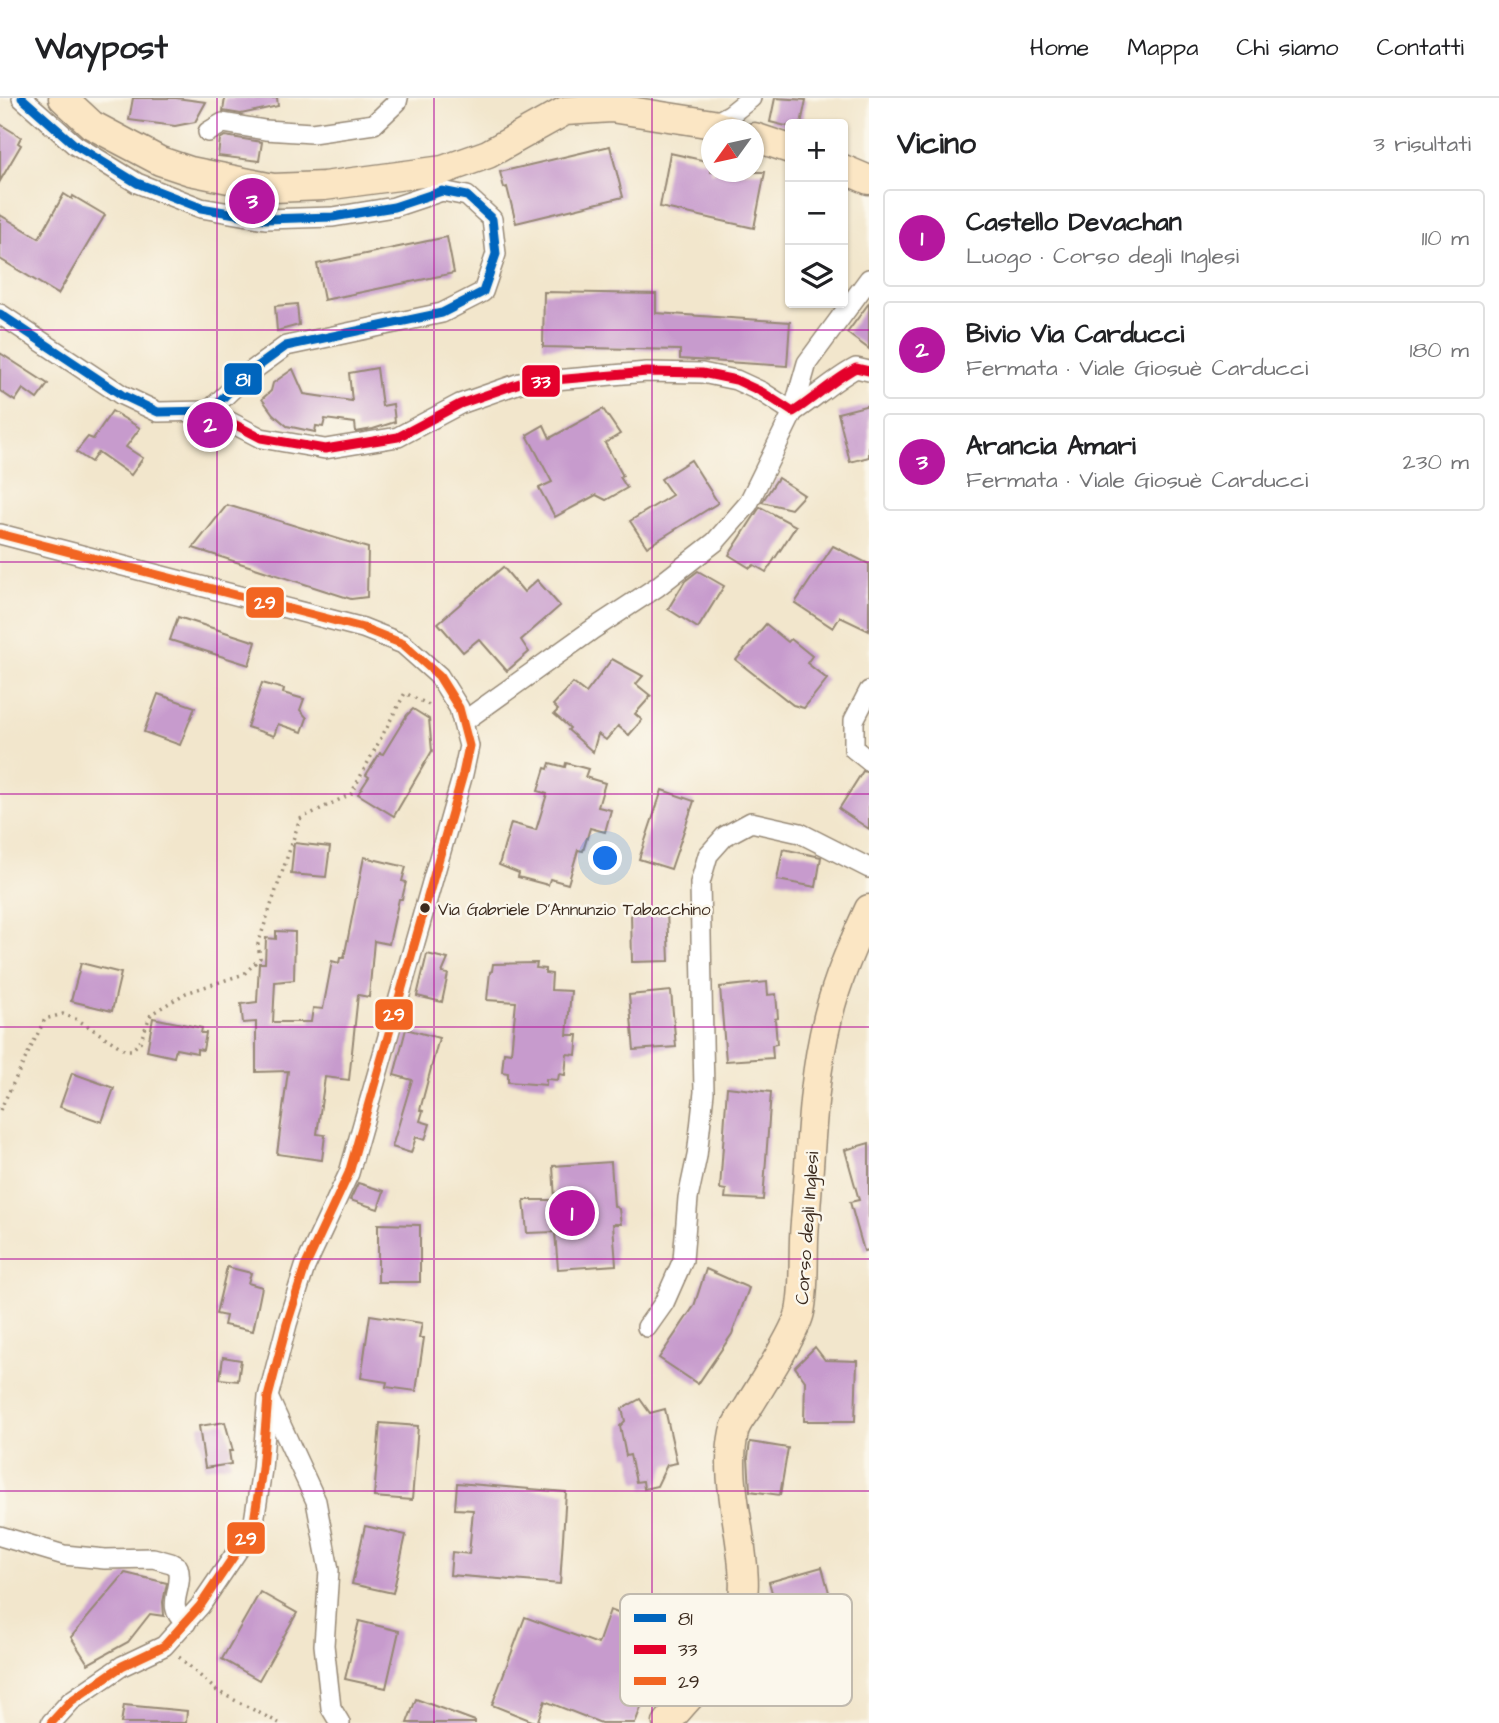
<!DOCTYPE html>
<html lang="it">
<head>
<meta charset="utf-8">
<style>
  body { margin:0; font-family:"Architects Daughter",sans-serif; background:#f2f2f2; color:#202124 }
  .controls { position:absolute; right:21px; top:21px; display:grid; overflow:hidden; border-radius:7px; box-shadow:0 2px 5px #0004 }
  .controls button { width:63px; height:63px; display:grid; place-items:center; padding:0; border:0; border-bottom:2px solid #e0e0e0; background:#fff; color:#202124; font:35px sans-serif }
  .compass { position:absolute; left:701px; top:21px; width:63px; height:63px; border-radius:50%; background:#fff; box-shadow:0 2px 5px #0004; rotate:237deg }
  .you { position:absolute; left:606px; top:761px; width:24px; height:24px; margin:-18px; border:5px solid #fff; border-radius:50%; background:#1a73e8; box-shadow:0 0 0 10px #1a73e833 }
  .badge { display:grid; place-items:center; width:46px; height:46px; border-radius:50%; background:#b5179e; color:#fff; font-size:23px; font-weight:700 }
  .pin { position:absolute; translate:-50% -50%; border:4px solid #fff; box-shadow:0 2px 7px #0006 }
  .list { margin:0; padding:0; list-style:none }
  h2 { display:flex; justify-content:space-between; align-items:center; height:91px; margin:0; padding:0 28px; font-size:30px }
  h2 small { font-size:23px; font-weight:400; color:#757577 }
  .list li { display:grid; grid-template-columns:46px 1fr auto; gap:21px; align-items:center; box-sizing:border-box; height:98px; margin:0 14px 14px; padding:0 14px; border:2px solid #e0e0e0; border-radius:7px }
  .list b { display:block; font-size:26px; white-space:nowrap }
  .list p { margin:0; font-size:23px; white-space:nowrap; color:#757577 }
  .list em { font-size:23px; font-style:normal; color:#757577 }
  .icon { flex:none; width:38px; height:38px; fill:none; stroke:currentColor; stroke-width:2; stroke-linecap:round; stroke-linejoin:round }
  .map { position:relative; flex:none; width:869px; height:1625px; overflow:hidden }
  header { display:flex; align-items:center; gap:42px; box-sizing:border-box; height:98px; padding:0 35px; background:#fff; border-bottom:2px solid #e0e0e0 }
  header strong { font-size:33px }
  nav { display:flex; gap:38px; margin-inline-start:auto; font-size:24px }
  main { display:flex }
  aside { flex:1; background:#fff }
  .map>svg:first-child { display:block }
  .building { fill:#c79bcd }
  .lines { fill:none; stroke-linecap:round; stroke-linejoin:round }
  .street-casing { stroke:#968875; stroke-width:22 }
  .secondary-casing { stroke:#968875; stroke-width:31 }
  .path { stroke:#968875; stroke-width:3.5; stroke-dasharray:2 5; stroke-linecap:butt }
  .street { stroke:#fff; stroke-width:19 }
  .secondary { stroke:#fbe6c4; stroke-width:28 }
  .bus-1-casing { stroke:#fbf7ec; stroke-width:14 }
  .bus-2-casing { stroke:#fbf7ec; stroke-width:14 }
  .bus-3-casing { stroke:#fbf7ec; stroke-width:14 }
  .bus-1 { stroke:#0065bd; stroke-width:9 }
  .bus-2 { stroke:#e4002b; stroke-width:9 }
  .bus-3 { stroke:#f26522; stroke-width:9 }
  .grid { fill:none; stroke:#b5179e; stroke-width:2; stroke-opacity:0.55 }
  .bus-dot { fill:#3b2a1e; stroke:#fbf7ec; stroke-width:2.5 }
  .labels { text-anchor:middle; stroke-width:5; stroke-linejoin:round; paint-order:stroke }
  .bus-label { font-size:17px; fill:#3b2a1e; stroke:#fbf7ec; text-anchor:start }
  .street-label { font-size:19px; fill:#3b2a1e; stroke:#fbf7ec }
  .key { fill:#fbf7ec; stroke:#c1baae; stroke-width:2 }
  .key-label { font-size:19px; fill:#3b2a1e }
  .line-badge { stroke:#fbf7ec; stroke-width:2.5 }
  .badge-label { font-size:19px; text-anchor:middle; font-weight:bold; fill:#fff }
</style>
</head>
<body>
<header>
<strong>Waypost</strong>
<nav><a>Home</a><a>Mappa</a><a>Chi siamo</a><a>Contatti</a></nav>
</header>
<main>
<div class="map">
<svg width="869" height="1625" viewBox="0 0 869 1625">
  <rect width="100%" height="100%" fill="#fbf7ec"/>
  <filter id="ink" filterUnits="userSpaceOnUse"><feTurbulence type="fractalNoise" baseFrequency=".0143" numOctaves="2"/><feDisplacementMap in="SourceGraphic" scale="14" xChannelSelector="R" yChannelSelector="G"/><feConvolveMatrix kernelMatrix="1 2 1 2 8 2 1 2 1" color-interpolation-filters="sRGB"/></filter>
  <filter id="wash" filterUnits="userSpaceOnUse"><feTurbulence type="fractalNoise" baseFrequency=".00686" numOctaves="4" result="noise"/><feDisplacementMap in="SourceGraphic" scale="28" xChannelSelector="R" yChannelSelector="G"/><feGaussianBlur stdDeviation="1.57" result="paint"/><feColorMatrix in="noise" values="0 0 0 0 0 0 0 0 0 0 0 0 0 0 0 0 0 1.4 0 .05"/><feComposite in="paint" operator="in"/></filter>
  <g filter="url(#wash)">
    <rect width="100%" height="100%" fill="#f2e6cc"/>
    <g id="blocks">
      <!-- building -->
      <g class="building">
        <polygon points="133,0 176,0 206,4 195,24 175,28 129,22"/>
        <polygon points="225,0 277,0 278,8 241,16 223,13"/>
        <polygon points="775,0 806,2 801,26 790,26 790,29 770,24"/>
        <polygon points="0,26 21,39 18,45 21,47 0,83"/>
        <polygon points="225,38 262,44 259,63 218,58 220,41"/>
        <polygon points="610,48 623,99 516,125 507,89 504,90 500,74"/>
        <polygon points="670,55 711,64 711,74 765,74 754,130 660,109"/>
        <polygon points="64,96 72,101 73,98 105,117 58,196 0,161 0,117 39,140"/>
        <polygon points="447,139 454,175 324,202 317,166"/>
        <polygon points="544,194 656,196 656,215 790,224 787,268 680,261 680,252 543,249"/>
        <polygon points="869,205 869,251 847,235"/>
        <polygon points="297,206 299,227 277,233 275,208"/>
        <polygon points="0,255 48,286 37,301 23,291 15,303 0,293"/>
        <polygon points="377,270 382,308 393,306 395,324 373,331 356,334 355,325 325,321 323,329 316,328 315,334 287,328 273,316 262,301 271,293 273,285 293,271 304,296 352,303 349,275"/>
        <polygon points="869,307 869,359 850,364 838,315"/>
        <polygon points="603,311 620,336 605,345 623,378 620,379 627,390 606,402 596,397 555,419 539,390 552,384 527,337 544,327 550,340"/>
        <polygon points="112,313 140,330 126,349 143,360 131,377 98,354 91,364 76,354 88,339 93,341"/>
        <polygon points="691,362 718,405 647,449 630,423 672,397 661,381"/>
        <polygon points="778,380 804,397 791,411 762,404"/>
        <polygon points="227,407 368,450 367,499 351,501 193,450"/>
        <polygon points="760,409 796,428 766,474 754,467 750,470 729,457"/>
        <polygon points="833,448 869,466 869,533 840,519 833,530 795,505"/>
        <polygon points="503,469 524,494 537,482 560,508 521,542 529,554 507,573 479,541 463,554 438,525"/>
        <polygon points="698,473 724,488 698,530 668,511 685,483"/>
        <polygon points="178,519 256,544 249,567 170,542"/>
        <polygon points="766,526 788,544 791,541 812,558 807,565 827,581 804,610 793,607 736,562"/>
        <polygon points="612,561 643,578 636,586 651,598 635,616 642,622 629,637 618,628 606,642 598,636 593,654 568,632 570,630 554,616 558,612 553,607 573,585 586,595"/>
        <polygon points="262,585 284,591 283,595 304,601 300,612 307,620 302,634 278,626 274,638 247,629"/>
        <polygon points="158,596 195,609 180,647 144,634"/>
        <polygon points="413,611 429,621 432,653 394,718 358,696 369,679 366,677 380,655 383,656 407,617"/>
        <polygon points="550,665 565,669 566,665 588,671 585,679 605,685 598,709 611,712 605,734 590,730 583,753 578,752 568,786 550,781 548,787 518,779 519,775 499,767 511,725 536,732 547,696 538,693 545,670 548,671"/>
        <polygon points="863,673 869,675 869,731 839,711"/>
        <polygon points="662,692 694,703 671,771 639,761"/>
        <polygon points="294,745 330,749 326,779 291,776"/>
        <polygon points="783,751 821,759 816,789 777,782"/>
        <polygon points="364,759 406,769 402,783 406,784 402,801 399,801 389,846 374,843 369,899 358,897 349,982 325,979 317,1036 325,1037 322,1062 277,1056 288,973 256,974 256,924 243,925 241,906 257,904 259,865 265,865 266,840 276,841 276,833 295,834 294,882 275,884 273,924 311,924 313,910 323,911 332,863 339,865 340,860 344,860"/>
        <polygon points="667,812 669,863 632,864 631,814"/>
        <polygon points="427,856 448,861 442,875 448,876 442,904 417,898"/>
        <polygon points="81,865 121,875 112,913 71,903"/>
        <polygon points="537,865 536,870 545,871 545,875 552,876 551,892 571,893 567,937 578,937 576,957 567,956 565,977 559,976 558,982 546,981 546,987 508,984 508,975 502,974 504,954 511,955 516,904 487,902 490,874 492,873 493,866"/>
        <polygon points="767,884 768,897 776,896 778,920 775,921 777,946 772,947 773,960 726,963 720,889"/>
        <polygon points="671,893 676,949 634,952 629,897"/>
        <polygon points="153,920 202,930 201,935 206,935 203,952 197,951 197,955 176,951 174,959 147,953"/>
        <polygon points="406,931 439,940 420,1012 423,1013 420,1023 430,1026 425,1042 416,1039 411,1055 392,1049 412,982 394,977"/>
        <polygon points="72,975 114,990 102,1024 60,1009"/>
        <polygon points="727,989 771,994 763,1102 725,1100 726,1092 720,1091"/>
        <polygon points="869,1045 869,1152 864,1153 850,1104 859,1102 845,1052"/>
        <polygon points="611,1064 614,1108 619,1111 621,1126 613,1126 616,1167 558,1171 555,1134 527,1135 524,1102 555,1102 553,1068"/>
        <polygon points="358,1085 384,1093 378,1111 350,1102"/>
        <polygon points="378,1126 420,1127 420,1184 378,1184"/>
        <polygon points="227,1169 251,1175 248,1185 262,1189 253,1233 224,1227 226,1218 216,1216"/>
        <polygon points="706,1171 749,1190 732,1236 698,1286 659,1260 694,1208"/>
        <polygon points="370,1217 422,1225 419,1240 424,1240 416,1293 386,1289 387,1284 361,1280"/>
        <polygon points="815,1249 825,1262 857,1263 855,1323 804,1323 805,1283 795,1269"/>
        <polygon points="223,1259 241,1262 238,1283 220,1281"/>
        <polygon points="640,1301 650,1315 665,1311 677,1365 667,1367 657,1388 644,1391 643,1383 636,1384 630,1357 626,1358 620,1328 625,1323 622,1311"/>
        <polygon points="225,1324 233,1353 229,1353 231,1366 205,1370 199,1328"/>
        <polygon points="380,1325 418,1328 412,1402 374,1399"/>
        <polygon points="750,1344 788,1350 780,1397 750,1393 748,1359"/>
        <polygon points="457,1385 566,1394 560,1486 450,1477 452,1454 469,1456 473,1412 455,1411"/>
        <polygon points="365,1428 406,1437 393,1495 352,1486"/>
        <polygon points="822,1469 835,1516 828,1518 834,1537 802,1546 797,1528 783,1533 769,1484"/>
        <polygon points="125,1475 167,1485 163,1504 164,1518 150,1516 128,1544 88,1566 71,1539"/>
        <polygon points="260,1494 297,1515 259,1582 222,1561"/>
        <polygon points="610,1512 648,1527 647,1530 669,1538 635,1625 601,1625 545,1603 537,1625 492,1607 525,1519 598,1546"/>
        <polygon points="359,1523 399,1533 386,1590 345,1581"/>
        <polygon points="416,1601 475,1623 475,1625 407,1625"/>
        <polygon points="124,1607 187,1613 186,1625 121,1625"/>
      </g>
    </g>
  </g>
  <g filter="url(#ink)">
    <use href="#blocks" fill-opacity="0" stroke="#968875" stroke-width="2"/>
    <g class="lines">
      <defs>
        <g id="street">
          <polyline points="713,26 731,16 751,0"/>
          <polyline points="208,34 223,25 265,32 312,35 374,26 397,4 398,0"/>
          <polyline points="0,216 122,297 158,314 209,313 249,275 286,248 442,215 483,194 496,156 492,121 467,98 442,93 394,109 333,119 265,121 201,110 137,85 75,47 22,0"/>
          <polyline points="209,313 261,340 325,351 398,339 460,306 520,285 647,274 702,275 736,282 762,294 793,314"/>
          <path d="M 793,314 C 815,300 833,282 856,270 L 869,273"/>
          <polyline points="0,436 363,530 403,546 439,578 459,610 469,648 463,676 349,1075 305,1169 287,1226 268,1299 262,1371 253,1430 200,1508 164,1548 122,1568 71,1603 51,1625"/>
          <polyline points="869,593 854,622 854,651 869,663"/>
          <polyline points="463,624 593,531 657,489 715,444 748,406 793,314 807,265 869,181"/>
          <polyline points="647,1229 664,1205 683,1162 688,1100 697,1058 704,994 700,785 708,757 725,738 751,724 800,735 869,770"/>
          <polyline points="269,1301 316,1403 329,1472 324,1547 331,1610 340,1625"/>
          <path d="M 0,1438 L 64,1457 L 105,1461 L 153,1460 L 171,1465 L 178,1469 C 185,1492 163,1507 186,1525"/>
        </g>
        <g id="secondary">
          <polyline points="63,0 92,27 160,63 190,73 273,90 324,88 443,72 488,56 565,13 611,10 713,26 730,32"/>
          <polyline points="754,39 790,51"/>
          <polyline points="843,71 869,82"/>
          <path d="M 667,1625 C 686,1600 724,1566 735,1538 C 761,1472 720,1399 734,1334 C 736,1324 745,1315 750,1306 C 762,1286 796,1234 800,1214 C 806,1184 802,1154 805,1124 C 811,1056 811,986 828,919 C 837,881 853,846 869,811"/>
        </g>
      </defs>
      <!-- street casing -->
      <use href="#street" class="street-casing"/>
      <!-- secondary casing -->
      <use href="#secondary" class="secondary-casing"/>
      <!-- path -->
      <g class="path">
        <polyline points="0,1012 45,921 63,916 78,922 125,952 132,952 140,944 151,916 186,895 244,876 260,860 258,846 300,721 351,696 405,595 433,609"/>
        <polyline points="179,1559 217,1593 279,1625"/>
      </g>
      <!-- street -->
      <use href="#street" class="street"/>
      <!-- secondary -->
      <use href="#secondary" class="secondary"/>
      <defs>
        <polyline id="bus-1" points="0,216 122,297 158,314 209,313 249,275 286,248 442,215 483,194 496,156 492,121 467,98 442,93 394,109 333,119 265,121 201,110 137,85 75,47 22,0"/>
        <path id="bus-2" d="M 209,313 L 261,340 L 325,351 L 398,339 L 460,306 L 520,285 L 647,274 L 702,275 L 736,282 L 762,294 L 793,314 C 815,300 833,282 856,270 L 869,273"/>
        <polyline id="bus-3" points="0,436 363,530 403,546 439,578 459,610 469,648 463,676 349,1075 305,1169 287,1226 268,1299 262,1371 253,1430 200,1508 164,1548 122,1568 71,1603 51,1625"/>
      </defs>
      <!-- bus-1 casing -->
      <use href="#bus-1" class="bus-1-casing"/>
      <!-- bus-2 casing -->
      <use href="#bus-2" class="bus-2-casing"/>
      <!-- bus-3 casing -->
      <use href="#bus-3" class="bus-3-casing"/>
      <!-- bus-1 -->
      <use href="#bus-1" class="bus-1"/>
      <!-- bus-2 -->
      <use href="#bus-2" class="bus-2"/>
      <!-- bus-3 -->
      <use href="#bus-3" class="bus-3"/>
    </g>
  </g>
  <!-- grid -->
  <path class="grid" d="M 217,0 L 217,1625M 434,0 L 434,1625M 652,0 L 652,1625M 0,232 L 869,232M 0,464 L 869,464M 0,696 L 869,696M 0,929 L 869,929M 0,1161 L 869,1161M 0,1393 L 869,1393"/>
  <!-- markers -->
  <circle class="bus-dot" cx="425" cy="810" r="6"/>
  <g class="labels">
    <!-- bus labels -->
    <g class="bus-label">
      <text x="438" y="817">Via Gabriele D'Annunzio Tabacchino</text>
    </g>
    <!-- street labels -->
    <g class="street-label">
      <text transform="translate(806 1130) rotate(-86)" y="7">Corso degli Inglesi</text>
    </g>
  </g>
  <!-- legend -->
  <rect x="620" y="1496" width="232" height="112" rx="10" class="key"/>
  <rect x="634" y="1516" width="32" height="8" fill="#0065bd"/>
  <rect x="634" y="1547" width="32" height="9" fill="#e4002b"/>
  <rect x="634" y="1579" width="32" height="8" fill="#f26522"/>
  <g class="key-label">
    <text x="678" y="1527">81</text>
    <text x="678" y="1558">33</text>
    <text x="678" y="1590">29</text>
  </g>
  <g class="line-badge">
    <rect x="223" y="264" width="40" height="34" rx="7" fill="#0065bd"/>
    <rect x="521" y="266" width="40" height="34" rx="7" fill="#e4002b"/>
    <rect x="245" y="488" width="40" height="33" rx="7" fill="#f26522"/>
    <rect x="374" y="900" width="40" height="33" rx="7" fill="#f26522"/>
    <rect x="226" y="1423" width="40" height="34" rx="7" fill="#f26522"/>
  </g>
  <g class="badge-label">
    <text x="243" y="288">81</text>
    <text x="541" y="290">33</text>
    <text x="265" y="511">29</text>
    <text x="394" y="923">29</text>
    <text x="246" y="1447">29</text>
  </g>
</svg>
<div class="controls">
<button>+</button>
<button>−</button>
<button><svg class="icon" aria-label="layers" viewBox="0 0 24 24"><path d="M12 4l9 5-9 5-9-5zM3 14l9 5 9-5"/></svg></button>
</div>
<svg class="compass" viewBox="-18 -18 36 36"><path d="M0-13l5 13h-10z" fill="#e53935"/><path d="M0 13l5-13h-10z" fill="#757577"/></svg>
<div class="you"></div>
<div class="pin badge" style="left:572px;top:1115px">1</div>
<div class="pin badge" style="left:210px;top:327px">2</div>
<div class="pin badge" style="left:252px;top:103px">3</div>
</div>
<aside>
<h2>Vicino<small>3 risultati</small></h2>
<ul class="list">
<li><span class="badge">1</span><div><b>Castello Devachan</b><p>Luogo · Corso degli Inglesi</p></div><em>110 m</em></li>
<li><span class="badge">2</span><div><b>Bivio Via Carducci</b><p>Fermata · Viale Giosuè Carducci</p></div><em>180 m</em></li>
<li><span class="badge">3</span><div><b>Arancia Amari</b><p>Fermata · Viale Giosuè Carducci</p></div><em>230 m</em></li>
</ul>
</aside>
</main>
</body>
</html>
